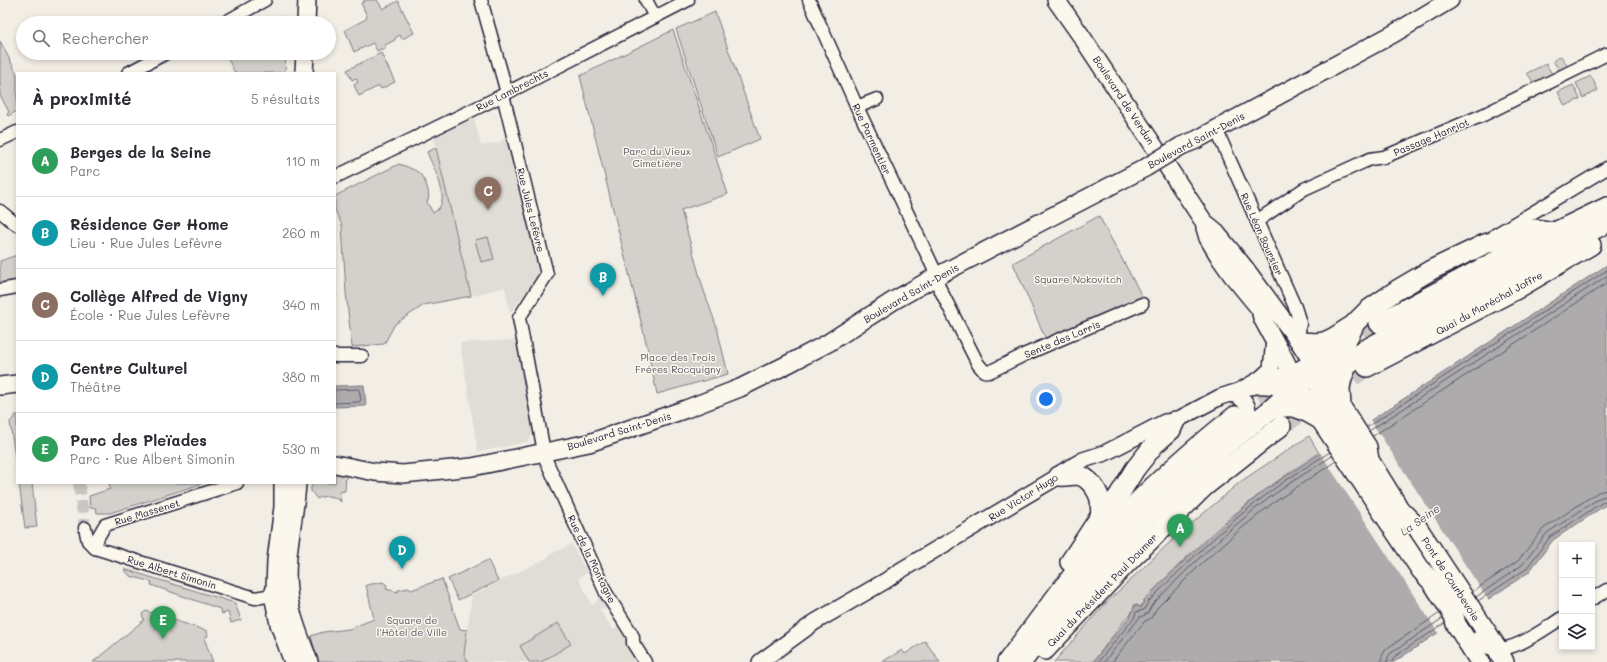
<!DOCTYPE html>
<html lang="fr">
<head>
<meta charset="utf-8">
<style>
  body { margin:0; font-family:Mali,sans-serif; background:#f2f2f3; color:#2b2b33 }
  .controls { position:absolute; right:12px; bottom:12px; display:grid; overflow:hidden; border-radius:0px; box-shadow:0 2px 6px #0003 }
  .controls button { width:36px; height:36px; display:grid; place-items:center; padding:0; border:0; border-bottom:1px solid #e1e1e2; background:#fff; color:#2b2b33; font:20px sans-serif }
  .you { position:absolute; left:1046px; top:399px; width:14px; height:14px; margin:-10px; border:3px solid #fff; border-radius:50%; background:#1a73e8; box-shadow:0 0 0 6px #1a73e833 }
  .badge { display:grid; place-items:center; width:26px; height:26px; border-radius:50%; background:#d1495b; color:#fff; font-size:13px; font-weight:700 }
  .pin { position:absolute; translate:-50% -33px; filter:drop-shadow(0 1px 2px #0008) }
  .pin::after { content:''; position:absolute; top:21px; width:14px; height:12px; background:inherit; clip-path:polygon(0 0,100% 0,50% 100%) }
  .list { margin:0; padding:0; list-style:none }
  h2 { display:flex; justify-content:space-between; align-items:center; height:52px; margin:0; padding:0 16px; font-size:17px }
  h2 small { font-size:13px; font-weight:400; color:#7c7c81 }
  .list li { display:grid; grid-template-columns:26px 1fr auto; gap:12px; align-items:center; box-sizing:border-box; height:72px; padding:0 16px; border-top:1px solid #e1e1e2 }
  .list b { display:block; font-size:15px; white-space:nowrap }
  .list p { margin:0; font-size:13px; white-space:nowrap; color:#7c7c81 }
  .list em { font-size:13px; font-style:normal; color:#7c7c81 }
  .icon { flex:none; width:22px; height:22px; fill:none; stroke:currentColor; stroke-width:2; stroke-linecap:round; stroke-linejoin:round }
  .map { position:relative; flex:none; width:1607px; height:662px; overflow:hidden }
  .search { position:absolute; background:#fff; box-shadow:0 2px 6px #0003; left:16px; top:16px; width:320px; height:44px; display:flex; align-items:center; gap:10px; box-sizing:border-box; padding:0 14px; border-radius:22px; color:#7c7c81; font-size:15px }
  .panel { position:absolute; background:#fff; box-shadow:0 2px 6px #0003; left:16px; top:72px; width:320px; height:412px; border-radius:0px }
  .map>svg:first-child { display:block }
  .built { fill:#e0dcd6 }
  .green { fill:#d4d1cc; stroke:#7b7a84 }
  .water { fill:#aeabad; stroke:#76747f }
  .pier { fill:#f2eee5 }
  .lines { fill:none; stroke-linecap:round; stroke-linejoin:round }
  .shore { stroke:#5a5969; stroke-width:1 }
  .minor-tunnel { stroke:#c8c5c3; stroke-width:12; stroke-dasharray:12 6; stroke-linecap:butt }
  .primary-tunnel { stroke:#c8c5c3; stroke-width:19; stroke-dasharray:19 10; stroke-linecap:butt }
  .minor-casing { stroke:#22223b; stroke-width:15 }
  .tertiary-casing { stroke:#22223b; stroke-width:18 }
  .secondary-casing { stroke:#22223b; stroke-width:20 }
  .primary-casing { stroke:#22223b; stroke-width:22 }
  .minor { stroke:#fbf7ec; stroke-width:12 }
  .tertiary { stroke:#fbf7ec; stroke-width:15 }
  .secondary { stroke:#fbf7ec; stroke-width:17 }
  .primary { stroke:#fbf7ec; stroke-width:19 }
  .secondary-bridge-casing { stroke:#22223b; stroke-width:20; stroke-linecap:butt }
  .secondary-bridge { stroke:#fbf7ec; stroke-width:17 }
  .labels { text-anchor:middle; stroke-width:3; stroke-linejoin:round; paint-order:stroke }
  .street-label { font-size:10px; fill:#22223b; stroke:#fbf7ec }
  .park-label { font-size:10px; fill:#575766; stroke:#fbf7ec }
  .water-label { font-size:11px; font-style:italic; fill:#535263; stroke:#fbf7ec }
</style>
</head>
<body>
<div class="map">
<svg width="1607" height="662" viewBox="0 0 1607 662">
  <rect width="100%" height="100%" fill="#f2eee5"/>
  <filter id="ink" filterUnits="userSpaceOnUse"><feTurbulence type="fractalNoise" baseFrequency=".025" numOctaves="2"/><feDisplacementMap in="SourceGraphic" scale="8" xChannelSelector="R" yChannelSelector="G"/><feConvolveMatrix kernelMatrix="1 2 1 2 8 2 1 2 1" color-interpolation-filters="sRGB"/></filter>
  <g filter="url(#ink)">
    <!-- built -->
    <g class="built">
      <polygon points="474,118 481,146 502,142 501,140 507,138 542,274 539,279 531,285 510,313 505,287 471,296 434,138"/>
      <polygon points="515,340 533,435 527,442 478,452 460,343"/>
      <polygon points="572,544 583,566 586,566 589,572 578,578 592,605 596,603 600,595 604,598 609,609 599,608 613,630 618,627 639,662 468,662 464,654 472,595 549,557 549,555"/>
    </g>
    <!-- green -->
    <g class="green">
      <polygon points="364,0 377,0 383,9 398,1 414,33 402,39 400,35 395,38 395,40 385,45 385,49 381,49 377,51 373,43 354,52 345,30 366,19 367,16 361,3 365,1"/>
      <polygon points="715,12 760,139 718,157 676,29"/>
      <polygon points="284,17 288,23 266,23 276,18"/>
      <polygon points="673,30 728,194 681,210 703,288 717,328 728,374 657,394 647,346 580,76"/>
      <polygon points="0,41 17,74 17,111 8,116 7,114 9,112 0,95"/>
      <polygon points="225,53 286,53 285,73 235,73"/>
      <polygon points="381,53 395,82 381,89 379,86 359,96 354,85 358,82 356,78 352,80 347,70"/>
      <polygon points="1561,56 1570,70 1562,74 1553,61"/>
      <polygon points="1546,64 1554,77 1536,86 1527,73"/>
      <polygon points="1591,76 1598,90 1583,98 1576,83"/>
      <polygon points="1573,85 1580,99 1565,106 1558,92"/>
      <path d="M 436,148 L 471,296 L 424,305 L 395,324 L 384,344 L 352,347 L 346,293 L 342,225 L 335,210 L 335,196 L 399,164 C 405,166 414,169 419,173 C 425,178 432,196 427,202 L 433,213 C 454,202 433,168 427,152 Z"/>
      <polygon points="1099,216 1144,300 1047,342 1013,263"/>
      <polygon points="488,237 494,259 481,262 475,240"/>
      <polygon points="17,255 17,280 0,283 0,261"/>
      <polygon points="17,414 17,471 10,422"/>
      <path d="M 1309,436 L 1319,453 C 1301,465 1282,477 1264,491 C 1220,523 1182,561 1144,600 L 1141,607 L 1135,604 L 1131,614 L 1126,618 L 1093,662 L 1054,662 L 1106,603 L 1168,544 L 1240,482 Z"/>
      <path d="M 335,474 L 346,475 L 345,491 L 339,492 L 341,502 C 334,496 327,494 317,499 L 311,491 L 311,487 L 313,483 L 335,483 Z"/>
      <polygon points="19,483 32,483 37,527 25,528"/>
      <polygon points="109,483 204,483 110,513 97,513 96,508 90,508 89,496 110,489"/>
      <polygon points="488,560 498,581 458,600 448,579"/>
      <polygon points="124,569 235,603 241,620 231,623 228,612 222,614 220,609 151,585 152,582 130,576"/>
      <polygon points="442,579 460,629 467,630 464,654 468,662 318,662 311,636 323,632 349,629 374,619 366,585 383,582 387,585 386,589 398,592 398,590 409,588 411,590"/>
      <polygon points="146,611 207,631 208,636 204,638 213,662 93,662 144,620 142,614"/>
      <polygon points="558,623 571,644 541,662 529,662 520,646"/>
      <polygon points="925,641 940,662 882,662 902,650 905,654"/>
    </g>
    <!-- water -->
    <g class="water">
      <path d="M 1607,265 L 1607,504 L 1553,540 L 1529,572 L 1394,662 L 1093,662 L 1131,615 L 1135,605 L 1141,608 L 1144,600 C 1183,561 1222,525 1265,490 Z"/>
      <polygon points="364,385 366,406 335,407 335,386"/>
    </g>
    <!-- pier -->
    <polygon class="pier" points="1369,418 1489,601 1439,634 1319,451"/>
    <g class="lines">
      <!-- shore -->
      <g class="shore">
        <polyline points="335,390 359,389 361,400 359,402 335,403"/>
        <polyline points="1367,427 1607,270"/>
        <polyline points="1369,431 1607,276"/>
        <polyline points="1373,436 1607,283"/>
        <polyline points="1472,592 1518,561 1543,529 1598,492 1607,490"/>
        <polyline points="1476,597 1522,565 1547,533 1601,497 1607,496"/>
        <polyline points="1478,601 1526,569 1550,537 1603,502 1607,501"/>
        <path d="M 1098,662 L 1134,618 L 1136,612 L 1144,610 L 1148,602 C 1186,564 1223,527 1266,495 C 1286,479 1308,466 1330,452"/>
        <path d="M 1104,662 L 1140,617 L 1147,614 L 1152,605 C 1189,567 1227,530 1269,498 C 1289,483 1311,470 1332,456"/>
        <polyline points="1112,662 1144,622 1151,618 1157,608 1203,562 1242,528 1273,503 1336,461"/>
        <polyline points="1381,662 1382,656 1386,649 1440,613"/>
        <polyline points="1387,662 1388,657 1391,653 1443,618"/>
        <polyline points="1392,662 1394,657 1445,623"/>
      </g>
      <!-- minor-tunnel -->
      <polyline class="minor-tunnel" points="79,483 85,528"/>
      <!-- primary-tunnel -->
      <g class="primary-tunnel">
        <polyline points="1338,349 1379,323"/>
        <polyline points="1235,416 1290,380"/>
        <polyline points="1281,426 1367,367"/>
      </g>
      <defs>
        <g id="minor">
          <polyline points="481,0 507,93"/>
          <polyline points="646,0 655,17"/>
          <polyline points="809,0 857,107 932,265 937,276 939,287 978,364 984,371 989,372 1026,354 1142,304"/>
          <polyline points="224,23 265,0"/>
          <polyline points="128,73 166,53"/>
          <polyline points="503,95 547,274 519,318 544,452 546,460 606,593 631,633 633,637 633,643 645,662"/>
          <polyline points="857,107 877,99"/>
          <polyline points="1216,129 1295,307 1300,323 1298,340"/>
          <polyline points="0,140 17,132"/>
          <polyline points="335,177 495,99 688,0"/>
          <polyline points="0,211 17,225"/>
          <polyline points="1257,221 1304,189 1370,159 1384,157 1483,115 1607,54"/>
          <polyline points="1495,235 1607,168"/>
          <polyline points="0,290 17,287"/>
          <polyline points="335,356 362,356"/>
          <polyline points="85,528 88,541 95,548 255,598 273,595"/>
          <polyline points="95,548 98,537 105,525 237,483"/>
          <polyline points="1592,599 1607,590"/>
          <path d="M 1477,638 C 1480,642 1484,646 1489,648 C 1511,655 1544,629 1562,618"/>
        </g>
        <g id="tertiary">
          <path d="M 1260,379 C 1267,378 1275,378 1282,376 C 1305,370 1326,351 1341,335"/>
          <path d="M 1250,387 C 1273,382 1317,395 1332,415 C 1343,428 1352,454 1369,460"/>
          <path d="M 1230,394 C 1250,397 1252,415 1244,431"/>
          <polyline points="760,662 815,622 887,580 898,572 1059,476 1062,472 1083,460 1105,453 1165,422 1175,421 1220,397 1239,391 1260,379 1271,369 1274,340"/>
        </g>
        <g id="secondary">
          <polyline points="1056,0 1082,37 1204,222 1214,230 1244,267 1298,340 1341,407"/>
          <polyline points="306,23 307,0"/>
          <polyline points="304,73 305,53"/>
          <polyline points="1181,146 1196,140 1393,34 1450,0"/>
          <polyline points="1205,228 1208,238 1220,258 1232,275 1260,309 1262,318 1285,360 1298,387 1320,420"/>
          <path d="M 1298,340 C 1329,346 1330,337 1355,323"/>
          <polyline points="0,386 17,384"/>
          <polyline points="335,464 375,472 403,474 472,467 589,443 686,409 740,388 790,363 828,343 893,301 937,276 1145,168"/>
          <polyline points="283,483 283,507 276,561 275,588 273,595 279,624 293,662"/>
          <path d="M 297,483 C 295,519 284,555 288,591 C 290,615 301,639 309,662"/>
        </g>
        <g id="primary">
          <polyline points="1379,323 1505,256 1607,207"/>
          <polyline points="1357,354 1346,368 1342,378 1340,388 1341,407 1367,447 1369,460 1395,502 1399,509 1417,527 1497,648 1504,662"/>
          <polyline points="1367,367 1515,290 1591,245"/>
          <path d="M 1270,410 C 1295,403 1300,408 1321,420"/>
          <path d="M 1059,476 C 1065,477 1071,475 1078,475 C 1088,477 1098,490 1100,500 C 1101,505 1100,510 1101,515"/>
          <polyline points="1070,562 1101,515 1109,509 1119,495 1135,469 1154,445 1171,430 1175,421"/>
          <polyline points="1045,650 1125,565 1205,486 1281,426"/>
          <path d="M 1007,662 C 1040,618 1073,572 1110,531 C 1147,489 1191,451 1235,416"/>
          <polyline points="1022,662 1051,623 1101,565 1146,518 1224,447 1270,410 1291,391 1318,372 1357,354 1518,268 1607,223"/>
          <polyline points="1480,662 1456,624 1454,616 1433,583 1421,570 1321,420 1318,410 1320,389 1329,364 1350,334 1355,323 1368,310 1397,290 1431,270 1485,244 1534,229 1555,232"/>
        </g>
      </defs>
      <!-- minor casing -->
      <use href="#minor" class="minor-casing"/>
      <!-- tertiary casing -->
      <use href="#tertiary" class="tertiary-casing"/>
      <!-- secondary casing -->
      <use href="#secondary" class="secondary-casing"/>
      <!-- primary casing -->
      <use href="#primary" class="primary-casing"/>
      <!-- minor -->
      <use href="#minor" class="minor"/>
      <!-- tertiary -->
      <use href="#tertiary" class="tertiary"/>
      <!-- secondary -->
      <use href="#secondary" class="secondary"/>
      <!-- primary -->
      <use href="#primary" class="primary"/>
      <defs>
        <polyline id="secondary-bridge" points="1145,168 1181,146"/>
      </defs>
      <!-- secondary-bridge casing -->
      <use href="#secondary-bridge" class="secondary-bridge-casing"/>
      <!-- secondary-bridge -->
      <use href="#secondary-bridge" class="secondary-bridge"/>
    </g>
  </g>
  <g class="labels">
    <!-- street labels -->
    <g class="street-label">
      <text transform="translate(512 90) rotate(-27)" y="4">Rue Lambrechts</text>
      <text transform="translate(1124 100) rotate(57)" y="4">Boulevard de Verdun</text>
      <text transform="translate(1431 137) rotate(-23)" y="4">Passage Hanriot</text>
      <text transform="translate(872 139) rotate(65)" y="4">Rue Parmentier</text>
      <text transform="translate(1196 140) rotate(-28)" y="4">Boulevard Saint-Denis</text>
      <text transform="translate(531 210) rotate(76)" y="4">Rue Jules Lefèvre</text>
      <text transform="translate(1262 234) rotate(66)" y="4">Rue Léon Boursier</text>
      <text transform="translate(911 293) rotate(-30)" y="4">Boulevard Saint-Denis</text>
      <text transform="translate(1489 303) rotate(-29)" y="4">Quai du Maréchal Joffre</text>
      <text transform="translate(1062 339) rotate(-23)" y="4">Sente des Larris</text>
      <text transform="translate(619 431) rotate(-17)" y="4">Boulevard Saint-Denis</text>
      <text transform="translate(1023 497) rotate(-32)" y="4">Rue Victor Hugo</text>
      <text transform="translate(147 512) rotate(-17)" y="4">Rue Massenet</text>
      <text transform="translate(592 559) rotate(64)" y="4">Rue de la Montagne</text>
      <text transform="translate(172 572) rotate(17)" y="4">Rue Albert Simonin</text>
      <text transform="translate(1451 579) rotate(57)" y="4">Pont de Courbevoie</text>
      <text transform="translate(1102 590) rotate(-46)" y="4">Quai du Président Paul Doumer</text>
    </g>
    <!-- park labels -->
    <g class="park-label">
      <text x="657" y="155">Parc du Vieux<tspan x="657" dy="12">Cimetière</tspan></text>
      <text x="1078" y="283">Square Nokovitch</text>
      <text x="678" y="361">Place des Trois<tspan x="678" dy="12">Frères Rocquigny</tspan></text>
      <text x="412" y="624">Square de<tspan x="412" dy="12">l'Hôtel de Ville</tspan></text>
    </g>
    <!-- water labels -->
    <g class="water-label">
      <text transform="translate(1420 520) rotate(-35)" y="4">La Seine</text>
    </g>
  </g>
</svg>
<div class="controls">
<button>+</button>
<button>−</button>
<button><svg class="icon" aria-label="layers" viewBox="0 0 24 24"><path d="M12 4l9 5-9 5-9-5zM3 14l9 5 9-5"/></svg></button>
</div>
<div class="you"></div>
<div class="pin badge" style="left:1180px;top:547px;background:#2e9e5b">A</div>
<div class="pin badge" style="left:603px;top:296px;background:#0f9aa8">B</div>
<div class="pin badge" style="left:488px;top:210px;background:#8d6e63">C</div>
<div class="pin badge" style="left:402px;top:569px;background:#0f9aa8">D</div>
<div class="pin badge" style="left:163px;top:639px;background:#2e9e5b">E</div>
<div class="search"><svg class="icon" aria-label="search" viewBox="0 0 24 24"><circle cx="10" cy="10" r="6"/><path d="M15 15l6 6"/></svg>Rechercher</div>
<section class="panel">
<h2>À proximité<small>5 résultats</small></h2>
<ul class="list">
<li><span class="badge" style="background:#2e9e5b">A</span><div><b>Berges de la Seine</b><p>Parc</p></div><em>110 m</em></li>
<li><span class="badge" style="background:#0f9aa8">B</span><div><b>Résidence Ger Home</b><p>Lieu · Rue Jules Lefèvre</p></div><em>260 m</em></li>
<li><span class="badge" style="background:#8d6e63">C</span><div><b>Collège Alfred de Vigny</b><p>École · Rue Jules Lefèvre</p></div><em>340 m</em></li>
<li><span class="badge" style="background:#0f9aa8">D</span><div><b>Centre Culturel</b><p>Théâtre</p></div><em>380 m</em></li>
<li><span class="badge" style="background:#2e9e5b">E</span><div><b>Parc des Pleïades</b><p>Parc · Rue Albert Simonin</p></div><em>530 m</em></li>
</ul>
</section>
</div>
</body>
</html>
